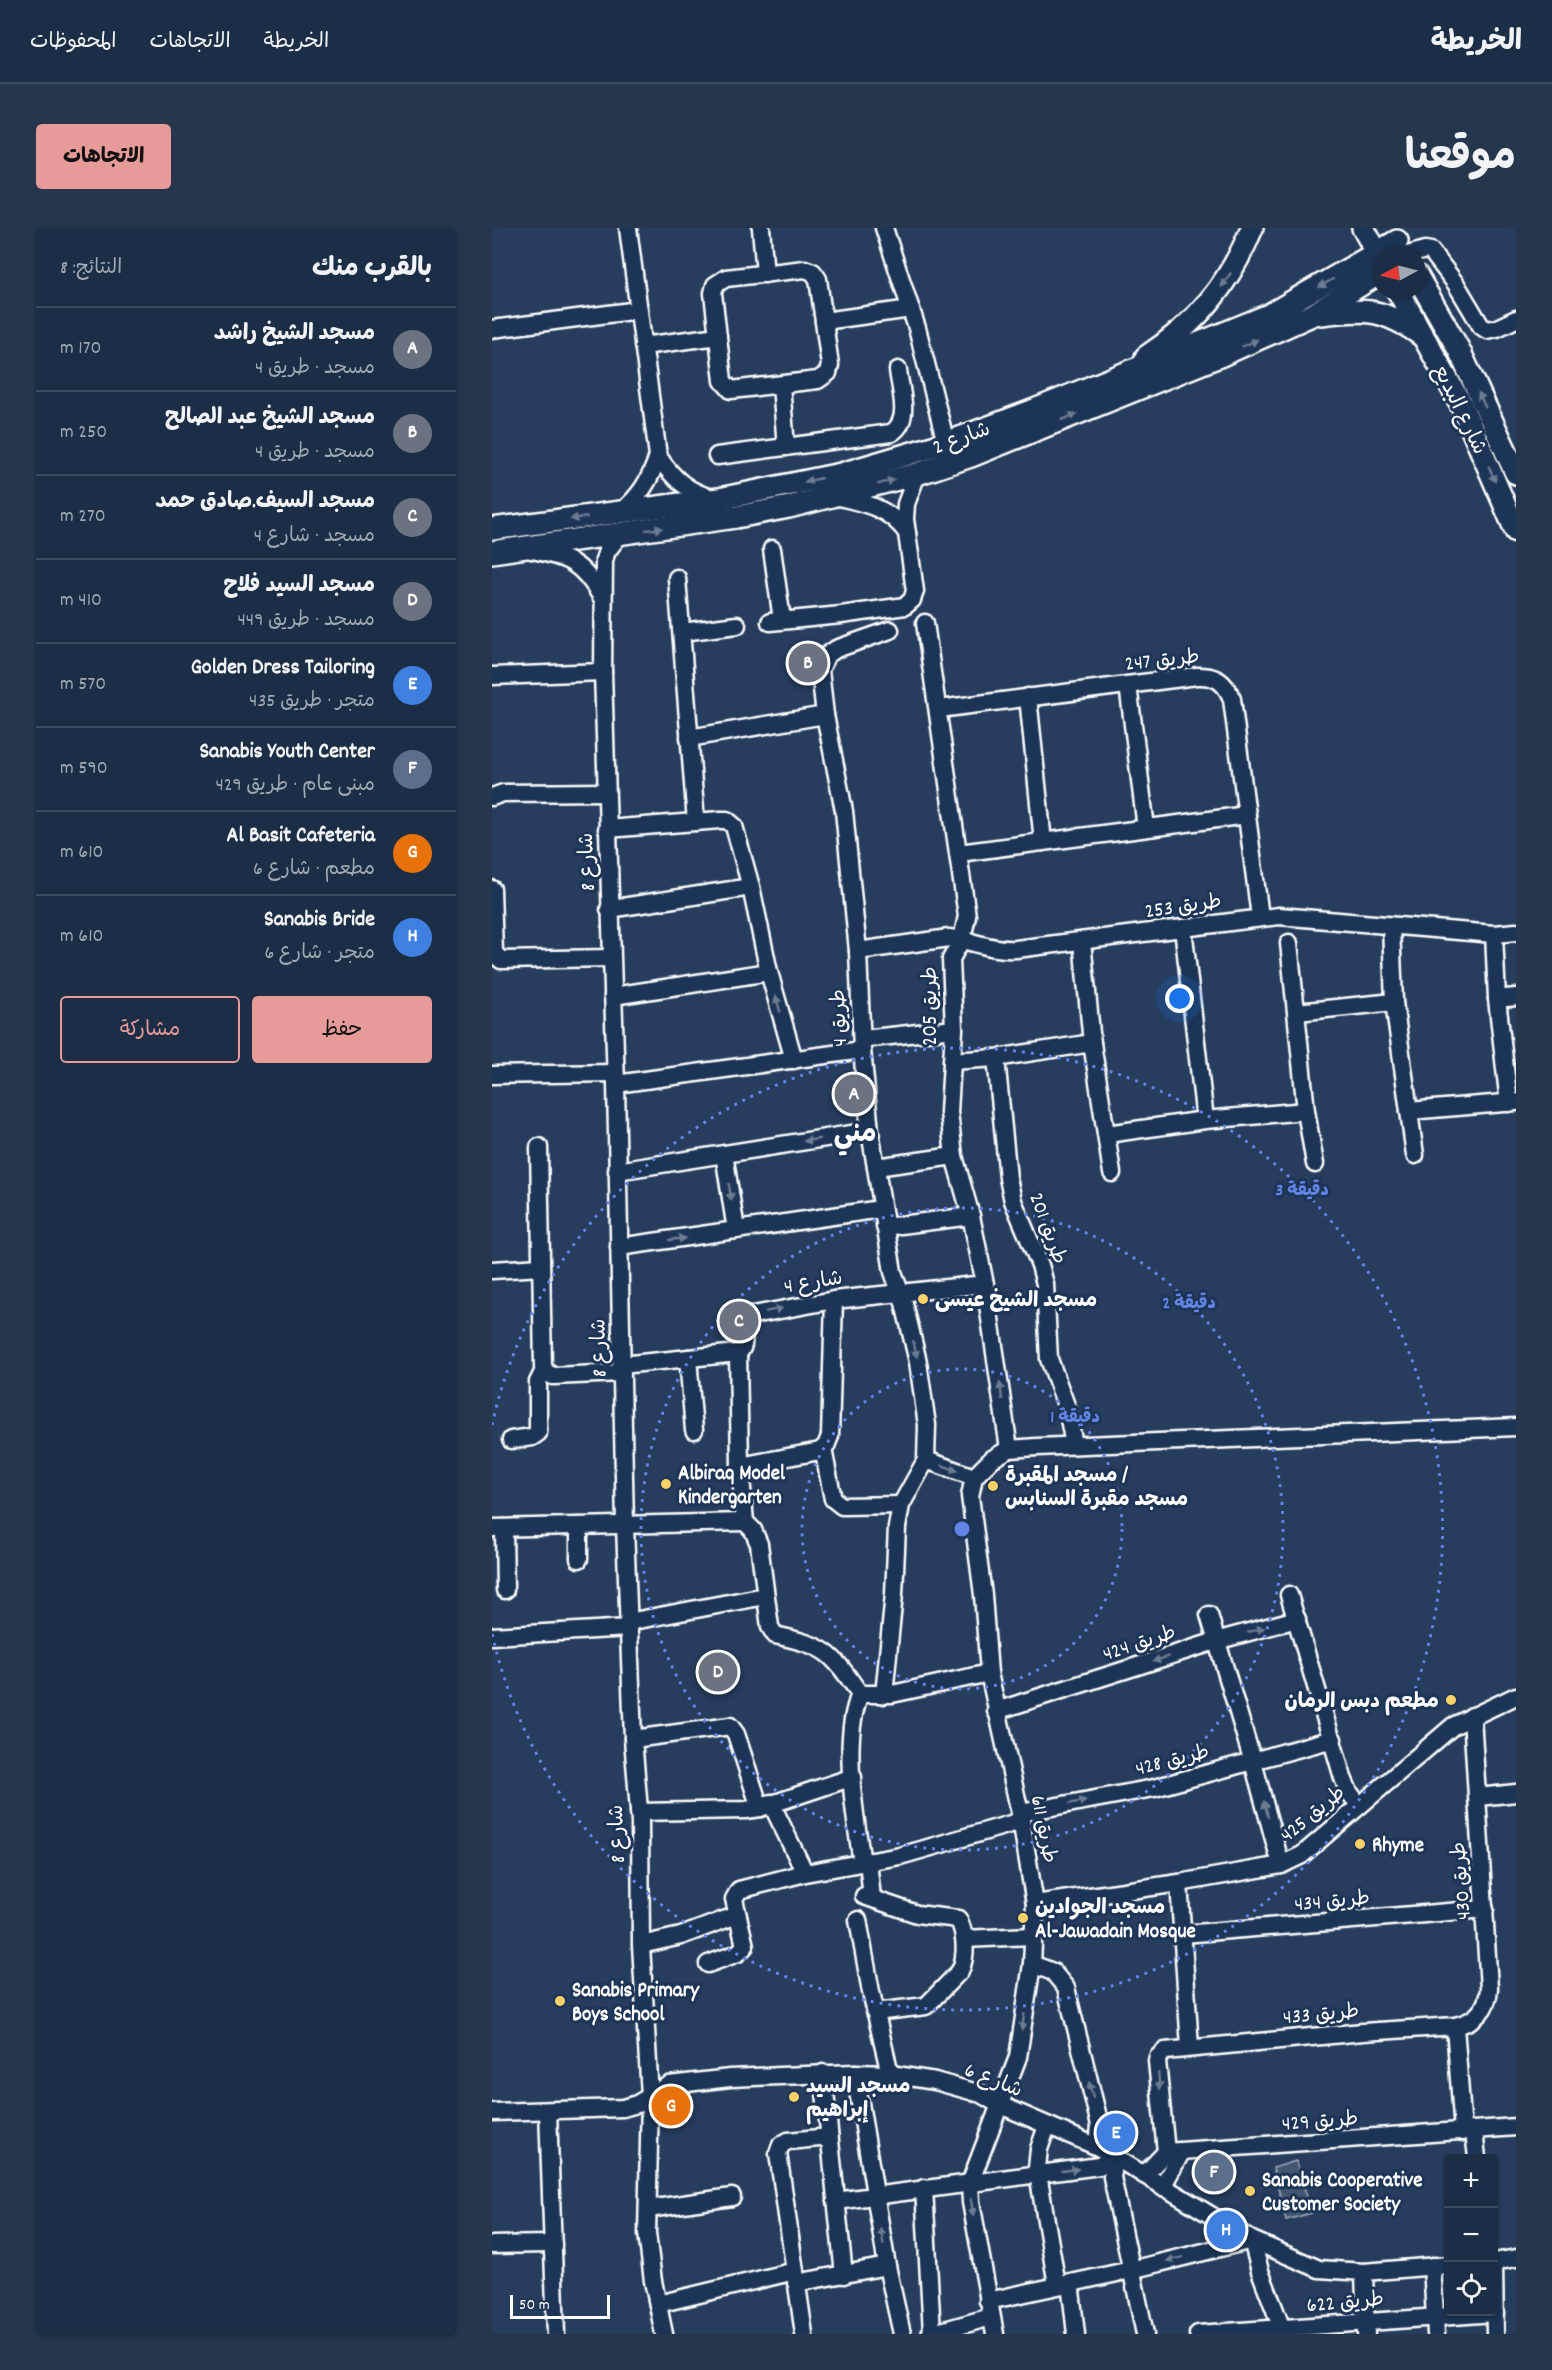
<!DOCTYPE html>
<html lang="ar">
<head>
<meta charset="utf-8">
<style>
  body { margin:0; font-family:Dekko,"Playpen Sans Arabic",sans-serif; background:#25364d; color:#f1f3f6; direction:rtl }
  .controls { position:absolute; right:18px; bottom:18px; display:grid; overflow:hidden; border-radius:6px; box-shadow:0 2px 4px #0004 }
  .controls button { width:54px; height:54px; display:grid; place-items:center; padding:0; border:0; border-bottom:2px solid #3a4a5f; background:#1c2e46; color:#f1f3f6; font:30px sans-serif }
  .compass { position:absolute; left:880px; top:18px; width:54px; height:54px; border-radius:50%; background:#1c2e46; box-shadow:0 2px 4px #0004; rotate:263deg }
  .scale { position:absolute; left:18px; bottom:15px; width:100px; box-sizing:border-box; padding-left:6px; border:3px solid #fff; border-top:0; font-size:16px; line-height:21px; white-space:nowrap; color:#fff; -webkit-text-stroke:4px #1d3557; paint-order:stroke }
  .you { position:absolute; left:688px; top:771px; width:21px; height:21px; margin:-15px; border:4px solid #fff; border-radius:50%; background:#1a73e8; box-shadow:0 0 0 9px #1a73e833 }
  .badge { display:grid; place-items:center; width:39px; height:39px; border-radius:50%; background:#e69b98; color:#fff; font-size:20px; font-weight:700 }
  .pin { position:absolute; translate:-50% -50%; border:3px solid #fff; box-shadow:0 2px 6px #0006 }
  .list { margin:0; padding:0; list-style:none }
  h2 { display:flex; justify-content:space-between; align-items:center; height:78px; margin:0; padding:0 24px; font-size:26px }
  h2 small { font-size:20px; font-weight:400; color:#a0a8b3 }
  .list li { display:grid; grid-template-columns:39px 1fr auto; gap:18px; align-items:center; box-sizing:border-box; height:84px; padding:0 24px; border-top:2px solid #3a4a5f }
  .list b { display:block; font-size:22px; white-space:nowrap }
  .list p { margin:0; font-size:20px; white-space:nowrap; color:#a0a8b3 }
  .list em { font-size:20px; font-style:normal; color:#a0a8b3 }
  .actions { display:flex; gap:12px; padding:18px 24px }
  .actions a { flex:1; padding:14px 0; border:2px solid #e69b98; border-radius:6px; text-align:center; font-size:21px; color:#e69b98 }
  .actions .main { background:#e69b98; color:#111 }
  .icon { flex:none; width:33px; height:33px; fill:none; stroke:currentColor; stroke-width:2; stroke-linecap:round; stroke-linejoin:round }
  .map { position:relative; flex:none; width:1024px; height:2106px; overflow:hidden; direction:ltr; border-radius:6px }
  header { display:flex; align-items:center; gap:36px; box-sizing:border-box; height:84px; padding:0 30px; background:#1c2e46; border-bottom:2px solid #3a4a5f }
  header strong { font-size:28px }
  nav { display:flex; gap:33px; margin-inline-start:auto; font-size:21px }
  .intro { display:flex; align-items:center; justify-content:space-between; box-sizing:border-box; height:144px; padding:0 36px }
  h1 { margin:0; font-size:42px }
  .button { padding:15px 27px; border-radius:6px; background:#e69b98; color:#111; font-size:21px; font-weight:700 }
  main { display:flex; gap:36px; padding:0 36px }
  aside { flex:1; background:#1c2e46; border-radius:6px; box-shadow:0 2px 4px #0004 }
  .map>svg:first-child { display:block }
  .green { fill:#425672; stroke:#a0aab8; stroke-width:1.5 }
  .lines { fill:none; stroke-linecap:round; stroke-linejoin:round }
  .minor-casing { stroke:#fff; stroke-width:21 }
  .major-casing { stroke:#fff; stroke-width:26 }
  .minor { stroke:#1d3557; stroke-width:16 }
  .major { stroke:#1d3557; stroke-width:21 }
  .oneway { fill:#6c7c92 }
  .ring { fill:none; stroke:#6183e4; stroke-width:3; stroke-dasharray:3 6 }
  .poi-dot { fill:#ffd166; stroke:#1d3557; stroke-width:2 }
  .labels { text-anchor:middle; stroke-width:6; stroke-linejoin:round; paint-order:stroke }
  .street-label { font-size:21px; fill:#fff; stroke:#1d3557 }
  .poi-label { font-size:21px; font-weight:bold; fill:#fff; stroke:#1d3557; text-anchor:start }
  .district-label { font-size:27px; font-weight:bold; fill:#fff; stroke:#1d3557 }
  .centre { fill:#6183e4; stroke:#1d3557; stroke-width:3 }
  .ring-label { font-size:18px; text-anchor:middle; font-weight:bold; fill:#6183e4; stroke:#1d3557; stroke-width:6; stroke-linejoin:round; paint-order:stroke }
</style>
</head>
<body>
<header>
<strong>الخريطة</strong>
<nav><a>الخريطة</a><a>الاتجاهات</a><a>المحفوظات</a></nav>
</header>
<div class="intro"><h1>موقعنا</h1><a class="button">الاتجاهات</a></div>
<main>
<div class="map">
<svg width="1024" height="2106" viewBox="0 0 1024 2106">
  <rect width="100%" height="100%" fill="#263d5e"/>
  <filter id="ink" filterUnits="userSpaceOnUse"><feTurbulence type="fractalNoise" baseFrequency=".0167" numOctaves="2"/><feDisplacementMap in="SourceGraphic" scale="12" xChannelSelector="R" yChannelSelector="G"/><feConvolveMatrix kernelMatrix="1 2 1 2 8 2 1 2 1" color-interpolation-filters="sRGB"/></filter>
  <g filter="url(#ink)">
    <!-- green -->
    <polygon class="green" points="804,1933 820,1985 794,1992 781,1940"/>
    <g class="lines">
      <defs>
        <g id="minor">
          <polyline points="269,0 273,46"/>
          <polyline points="392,0 425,100 454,215"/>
          <polyline points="916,27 933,22 939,23 964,56 989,98 995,102 1005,100 1024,91"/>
          <polygon points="313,41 321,44 326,51 338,137 336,145 326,152 239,162 231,153 221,65 223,57 234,50"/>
          <polyline points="332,93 419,81"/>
          <polyline points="0,101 147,82"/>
          <polyline points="151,118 226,108"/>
          <polyline points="289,157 294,219"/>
          <path d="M 166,228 C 181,251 196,264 223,271"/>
          <path d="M 225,228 L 399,205 C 420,193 408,162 406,142"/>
          <path d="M 343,268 C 372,275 397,279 415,305"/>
          <path d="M 128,285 C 147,269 158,253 166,228 L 136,0"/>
          <polyline points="129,305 115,323 112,332 111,444 124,856 133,1298 141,1511 148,1594 149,1717 158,1868 155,2005 161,2053 172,2106"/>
          <polyline points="280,321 289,385 293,392"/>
          <path d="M 39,322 C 76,329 91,335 110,370"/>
          <polyline points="185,350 204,594"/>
          <polyline points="278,394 349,387 413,378 420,372 423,363 413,291 414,276 425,246"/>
          <polyline points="433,395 475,688 470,711 459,731 462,801 457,884 462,928 479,988 493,1056 517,1221"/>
          <polyline points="190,404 245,397"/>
          <polyline points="0,448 111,444"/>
          <polyline points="636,457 654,600"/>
          <polyline points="536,469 551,614"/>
          <path d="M 447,481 L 705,448 C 724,447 733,454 740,471 L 768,689"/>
          <polyline points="197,510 333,487"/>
          <polyline points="0,569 11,565 114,564"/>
          <polyline points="115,601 228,592 235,592 242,598 259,659 277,744 302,832"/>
          <polyline points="467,625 755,587"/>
          <polyline points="0,661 2,725 9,732 119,730"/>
          <polyline points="117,681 259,659"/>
          <polyline points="899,698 902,774 923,927"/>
          <polyline points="691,700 713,892"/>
          <polyline points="1002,706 1005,771 1017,875"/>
          <polyline points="590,713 600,815 620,945"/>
          <polyline points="797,715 814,883 823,936"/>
          <path d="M 366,723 L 457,710 C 480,712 500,723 524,721 L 787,688 L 1002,706 L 1024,704"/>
          <polyline points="121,768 277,744"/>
          <polyline points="1005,771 1024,769"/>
          <polyline points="805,784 902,774"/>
          <polyline points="371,811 462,801"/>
          <polyline points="504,830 516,950 521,973 548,1037 553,1056 557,1131 575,1180 582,1217"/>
          <polyline points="460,833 504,830 600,815"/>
          <polyline points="0,847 123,845"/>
          <polyline points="124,856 370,822"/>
          <polyline points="917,883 1024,874"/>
          <polyline points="615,906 713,892 814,883"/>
          <polyline points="47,919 51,1139 55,1145 61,1148 129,1145"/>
          <polyline points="232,926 244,1002"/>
          <polyline points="384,939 462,928"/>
          <polyline points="125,943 378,903"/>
          <polyline points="393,999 479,988"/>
          <polyline points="127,1019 389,981"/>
          <polyline points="0,1042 49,1039"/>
          <path d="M 246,1125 L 248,1238 L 253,1294 L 261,1302 L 267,1316 L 278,1399 L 283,1407 C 336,1419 338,1423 368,1466 C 349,1511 363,1587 370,1635"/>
          <polyline points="196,1130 202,1202"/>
          <path d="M 129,1137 L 246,1125 C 259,1114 243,1094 261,1087 L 342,1072 L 493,1056"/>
          <polyline points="19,1212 40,1209 46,1205 46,1154 52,1142"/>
          <polyline points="331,1221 341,1271 350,1278 409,1277"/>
          <polyline points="434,1232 482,1249"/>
          <polyline points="248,1238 328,1223 334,1218 338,1208 342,1072"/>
          <polyline points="87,1298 87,1331"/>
          <polyline points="0,1300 253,1294"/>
          <polyline points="12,1300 13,1362"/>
          <polyline points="797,1367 851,1550 857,1564 867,1577"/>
          <polyline points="717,1387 761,1534 789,1637"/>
          <polyline points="136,1394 273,1368"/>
          <polyline points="0,1408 137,1400"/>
          <polyline points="368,1466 400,1466 497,1445"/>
          <polyline points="392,1467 402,1366 405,1299 409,1277 434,1232 435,1197 426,1134 412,1075 401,1044 378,903 370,822 366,723 352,583 333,487 328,442 334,428 344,421 398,402"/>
          <polyline points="504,1483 724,1413 805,1391"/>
          <polyline points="141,1511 238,1498 244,1506 268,1580"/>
          <polyline points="986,1569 1024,1565"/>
          <polyline points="279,1575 313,1645"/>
          <polyline points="147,1584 254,1582 268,1580 361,1549"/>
          <polyline points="528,1585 662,1560 841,1511"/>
          <polyline points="376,1633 380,1670"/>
          <polyline points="687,1655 698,1819"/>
          <path d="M 372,1668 L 425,1686 L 466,1691 C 474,1705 475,1728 468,1743 L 434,1778 L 383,1784"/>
          <polyline points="543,1676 687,1655 789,1637 810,1627 961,1498 1024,1468"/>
          <polyline points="366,1692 379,1764 398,1846"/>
          <polyline points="691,1706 993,1681"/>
          <polyline points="472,1711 541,1708"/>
          <polyline points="149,1717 189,1708 245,1687"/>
          <polyline points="216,1736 246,1725 253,1718 242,1671 247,1662 313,1645 408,1628 529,1593"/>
          <polyline points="540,1736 561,1744 574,1760 608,1897 606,1919"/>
          <polyline points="963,1798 971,1904"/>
          <polyline points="331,1845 352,2047"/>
          <polyline points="363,1845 395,2038 410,2106"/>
          <polyline points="56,1883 64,2106"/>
          <polyline points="0,1884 131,1880 145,1876 177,1857 238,1850 363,1845 398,1846 443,1853 489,1866 506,1876 606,1919 760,2012 827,2041 872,2044 957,2037"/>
          <polyline points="555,1898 547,1921 545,1940 565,2057"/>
          <polyline points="982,1903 985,1930"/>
          <path d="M 674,1924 L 665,1833 L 666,1829 L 673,1823 L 871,1804 L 963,1798 C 983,1794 996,1781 997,1760 L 980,1488"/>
          <polyline points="674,1924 1024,1899"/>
          <polyline points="623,1929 620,1949 653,2106"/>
          <polyline points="652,1947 674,1924"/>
          <polyline points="670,1959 689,1925"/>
          <polyline points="432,1960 440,2105"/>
          <polyline points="344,1973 607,1938 614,1934 619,1927"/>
          <polyline points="156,1981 240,1969"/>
          <polyline points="0,2017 61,2016"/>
          <polyline points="1002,2034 1003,2106"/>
          <polyline points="1002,2034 1024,2030"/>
          <polyline points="940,2038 944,2106"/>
          <polyline points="872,2044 874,2106"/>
          <polyline points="578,2054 584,2106"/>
          <polyline points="304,2055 395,2038"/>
          <polyline points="496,2073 639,2042 760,2012 768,2043 792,2106"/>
          <polyline points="166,2076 303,2043"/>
          <polyline points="312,2106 286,1925 289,1917 296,1913 337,1909"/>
          <polyline points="438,2106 499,2089"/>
          <polyline points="503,2106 479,1974 478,1956 481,1947 526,1829 540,1736 543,1676 528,1585 497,1445 491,1367 478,1268 482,1249 500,1231 517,1221 545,1219 1024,1199"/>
          <polyline points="706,2106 1003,2085"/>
        </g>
        <g id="major">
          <polyline points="871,0 889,32"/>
          <polyline points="925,48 967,122 1024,245"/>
          <polyline points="906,63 969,176 1024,303"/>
          <path d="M 829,86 C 873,80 892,81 929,107"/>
          <path d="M 654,129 C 705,95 737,57 760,0"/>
          <polyline points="0,301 227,271 349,246 454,215 540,183 777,87 905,13"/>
          <polyline points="0,324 244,289 297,279 425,246 479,228 730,127 822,86 889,44"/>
        </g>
      </defs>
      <!-- minor casing -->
      <use href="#minor" class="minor-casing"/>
      <!-- major casing -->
      <use href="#major" class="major-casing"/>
      <!-- minor -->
      <use href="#minor" class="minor"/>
      <!-- major -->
      <use href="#major" class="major"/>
    </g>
    <!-- one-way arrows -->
    <defs><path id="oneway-solid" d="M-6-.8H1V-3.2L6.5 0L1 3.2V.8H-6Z" transform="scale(1.5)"/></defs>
    <g class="oneway">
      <use href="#oneway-solid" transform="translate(734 52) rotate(124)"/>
      <use href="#oneway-solid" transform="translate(834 55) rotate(150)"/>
      <use href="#oneway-solid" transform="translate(758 115) rotate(-24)"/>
      <use href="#oneway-solid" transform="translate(990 172) rotate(-115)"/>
      <use href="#oneway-solid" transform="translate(577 189) rotate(-22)"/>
      <use href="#oneway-solid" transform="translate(1000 246) rotate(67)"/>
      <use href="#oneway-solid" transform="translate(321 252) rotate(167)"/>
      <use href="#oneway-solid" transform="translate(394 254) rotate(-15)"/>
      <use href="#oneway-solid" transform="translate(87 290) rotate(173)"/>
      <use href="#oneway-solid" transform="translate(162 301) rotate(-7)"/>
      <use href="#oneway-solid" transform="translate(286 776) rotate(-106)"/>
      <use href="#oneway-solid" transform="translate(320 912) rotate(171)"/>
      <use href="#oneway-solid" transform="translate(238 964) rotate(82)"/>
      <use href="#oneway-solid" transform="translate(185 1011) rotate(-8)"/>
      <use href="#oneway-solid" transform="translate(282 1082) rotate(-12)"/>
      <use href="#oneway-solid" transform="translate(423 1121) rotate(77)"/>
      <use href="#oneway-solid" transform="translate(509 1163) rotate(-98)"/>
      <use href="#oneway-solid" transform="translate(458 1240) rotate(20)"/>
      <use href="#oneway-solid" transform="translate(764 1402) rotate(-15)"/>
      <use href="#oneway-solid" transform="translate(669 1431) rotate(162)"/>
      <use href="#oneway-solid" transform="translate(586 1574) rotate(-10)"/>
      <use href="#oneway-solid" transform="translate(774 1581) rotate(-105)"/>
      <use href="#oneway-solid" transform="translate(531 1794) rotate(99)"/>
      <use href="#oneway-solid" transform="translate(667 1853) rotate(85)"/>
      <use href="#oneway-solid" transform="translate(599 1862) rotate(-104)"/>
      <use href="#oneway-solid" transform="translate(578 1942) rotate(-8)"/>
      <use href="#oneway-solid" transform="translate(480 1979) rotate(82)"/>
      <use href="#oneway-solid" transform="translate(390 2008) rotate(-100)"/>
      <use href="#oneway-solid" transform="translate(683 2031) rotate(166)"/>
    </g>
  </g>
  <!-- distance rings -->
  <g class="ring">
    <circle cx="470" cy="1301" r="160"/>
    <circle cx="470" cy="1301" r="321"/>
    <path d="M0 1197A481 481 0 1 1 0 1405"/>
  </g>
  <!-- markers -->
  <g class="poi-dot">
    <circle cx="431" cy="1071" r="6"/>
    <circle cx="174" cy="1256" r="6"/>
    <circle cx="501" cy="1258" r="6"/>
    <circle cx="959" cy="1472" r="6"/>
    <circle cx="868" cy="1616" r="6"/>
    <circle cx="531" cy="1690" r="6"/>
    <circle cx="68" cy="1773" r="6"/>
    <circle cx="302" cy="1869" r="6"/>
    <circle cx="758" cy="1963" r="6"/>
  </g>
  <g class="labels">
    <!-- street labels -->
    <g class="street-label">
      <text transform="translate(969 181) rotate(64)" y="7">شارع البديع</text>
      <text transform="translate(469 209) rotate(-20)" y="7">شارع 2</text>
      <text transform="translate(670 431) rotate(-6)" y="7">طريق 247</text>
      <text transform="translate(94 634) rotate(-92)" y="7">شارع 8</text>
      <text transform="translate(691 677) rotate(-8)" y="7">طريق 253</text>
      <text transform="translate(437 778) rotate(-90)" y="7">طريق 205</text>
      <text transform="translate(346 790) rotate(-92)" y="7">طريق 4</text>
      <text transform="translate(557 1000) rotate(70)" y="7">طريق 201</text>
      <text transform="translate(321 1053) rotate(-9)" y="7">شارع 4</text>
      <text transform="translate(106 1120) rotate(-91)" y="7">شارع 8</text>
      <text transform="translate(647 1414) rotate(-18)" y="7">طريق 424</text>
      <text transform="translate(680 1531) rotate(-14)" y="7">طريق 428</text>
      <text transform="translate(820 1585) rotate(-39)" y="7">طريق 425</text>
      <text transform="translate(553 1601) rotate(79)" y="7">طريق 611</text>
      <text transform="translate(124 1606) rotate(-92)" y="7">شارع 8</text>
      <text transform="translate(968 1653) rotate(-94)" y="7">طريق 430</text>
      <text transform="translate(840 1672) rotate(-5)" y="7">طريق 434</text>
      <text transform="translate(829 1785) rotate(-5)" y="7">طريق 433</text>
      <text transform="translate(502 1851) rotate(22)" y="7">شارع 6</text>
      <text transform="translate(828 1892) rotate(-4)" y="7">طريق 429</text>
      <text transform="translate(853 2073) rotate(-5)" y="7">طريق 622</text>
    </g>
    <!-- poi labels -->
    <g class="poi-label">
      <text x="443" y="1078">مسجد الشيخ عيسى</text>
      <text x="186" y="1251">Albiraq Model<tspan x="186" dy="24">Kindergarten</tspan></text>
      <text x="513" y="1253">مسجد المقبرة /<tspan x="513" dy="24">مسجد مقبرة السنابس</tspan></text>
      <text x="947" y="1479" text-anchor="end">مطعم دبس الرمان</text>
      <text x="880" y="1623">Rhyme</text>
      <text x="543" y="1685">مسجد الجوادين<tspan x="543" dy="24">Al-Jawadain Mosque</tspan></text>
      <text x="80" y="1768">Sanabis Primary<tspan x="80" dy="24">Boys School</tspan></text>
      <text x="314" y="1864">مسجد السيد<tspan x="314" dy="24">إبراهيم</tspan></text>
      <text x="770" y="1958">Sanabis Cooperative<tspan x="770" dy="24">Customer Society</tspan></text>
    </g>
    <!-- district labels -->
    <g class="district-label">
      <text x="363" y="913">مني</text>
    </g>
  </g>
  <circle cx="470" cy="1301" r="9" class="centre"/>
  <g class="ring-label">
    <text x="810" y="967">3 دقيقة</text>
    <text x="697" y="1080">2 دقيقة</text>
    <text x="583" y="1194">1 دقيقة</text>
  </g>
</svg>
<div class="controls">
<button>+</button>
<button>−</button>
<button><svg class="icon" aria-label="locate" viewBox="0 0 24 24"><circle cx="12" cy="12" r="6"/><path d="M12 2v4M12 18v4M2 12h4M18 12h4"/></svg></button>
</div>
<svg class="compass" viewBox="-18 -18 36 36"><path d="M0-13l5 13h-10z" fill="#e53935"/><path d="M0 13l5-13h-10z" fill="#a0a8b3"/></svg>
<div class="scale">50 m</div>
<div class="you"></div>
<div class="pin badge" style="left:362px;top:866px;background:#6b7280">A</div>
<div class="pin badge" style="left:316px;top:435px;background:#6b7280">B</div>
<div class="pin badge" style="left:247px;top:1093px;background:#6b7280">C</div>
<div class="pin badge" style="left:226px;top:1444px;background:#6b7280">D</div>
<div class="pin badge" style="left:624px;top:1905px;background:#3f7fe0">E</div>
<div class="pin badge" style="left:722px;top:1944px;background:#5c6f8a">F</div>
<div class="pin badge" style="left:179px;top:1878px;background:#e8710a">G</div>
<div class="pin badge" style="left:734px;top:2002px;background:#3f7fe0">H</div>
</div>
<aside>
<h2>بالقرب منك<small>النتائج: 8</small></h2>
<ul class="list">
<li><span class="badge" style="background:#6b7280">A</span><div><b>مسجد الشيخ راشد</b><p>مسجد · طريق 4</p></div><em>170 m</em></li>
<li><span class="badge" style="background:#6b7280">B</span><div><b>مسجد الشيخ عبد الصالح</b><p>مسجد · طريق 4</p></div><em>250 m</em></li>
<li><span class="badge" style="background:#6b7280">C</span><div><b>مسجد السيف.صادق حمد</b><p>مسجد · شارع 4</p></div><em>270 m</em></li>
<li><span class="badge" style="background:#6b7280">D</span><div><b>مسجد السيد فلاح</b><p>مسجد · طريق 449</p></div><em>410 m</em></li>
<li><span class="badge" style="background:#3f7fe0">E</span><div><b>Golden Dress Tailoring</b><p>متجر · طريق 435</p></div><em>570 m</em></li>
<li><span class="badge" style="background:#5c6f8a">F</span><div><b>Sanabis Youth Center</b><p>مبنى عام · طريق 429</p></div><em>590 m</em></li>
<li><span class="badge" style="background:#e8710a">G</span><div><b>Al Basit Cafeteria</b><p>مطعم · شارع 6</p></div><em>610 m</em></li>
<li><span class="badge" style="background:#3f7fe0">H</span><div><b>Sanabis Bride</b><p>متجر · شارع 6</p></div><em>610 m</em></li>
</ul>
<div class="actions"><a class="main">حفظ</a><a>مشاركة</a></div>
</aside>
</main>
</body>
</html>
